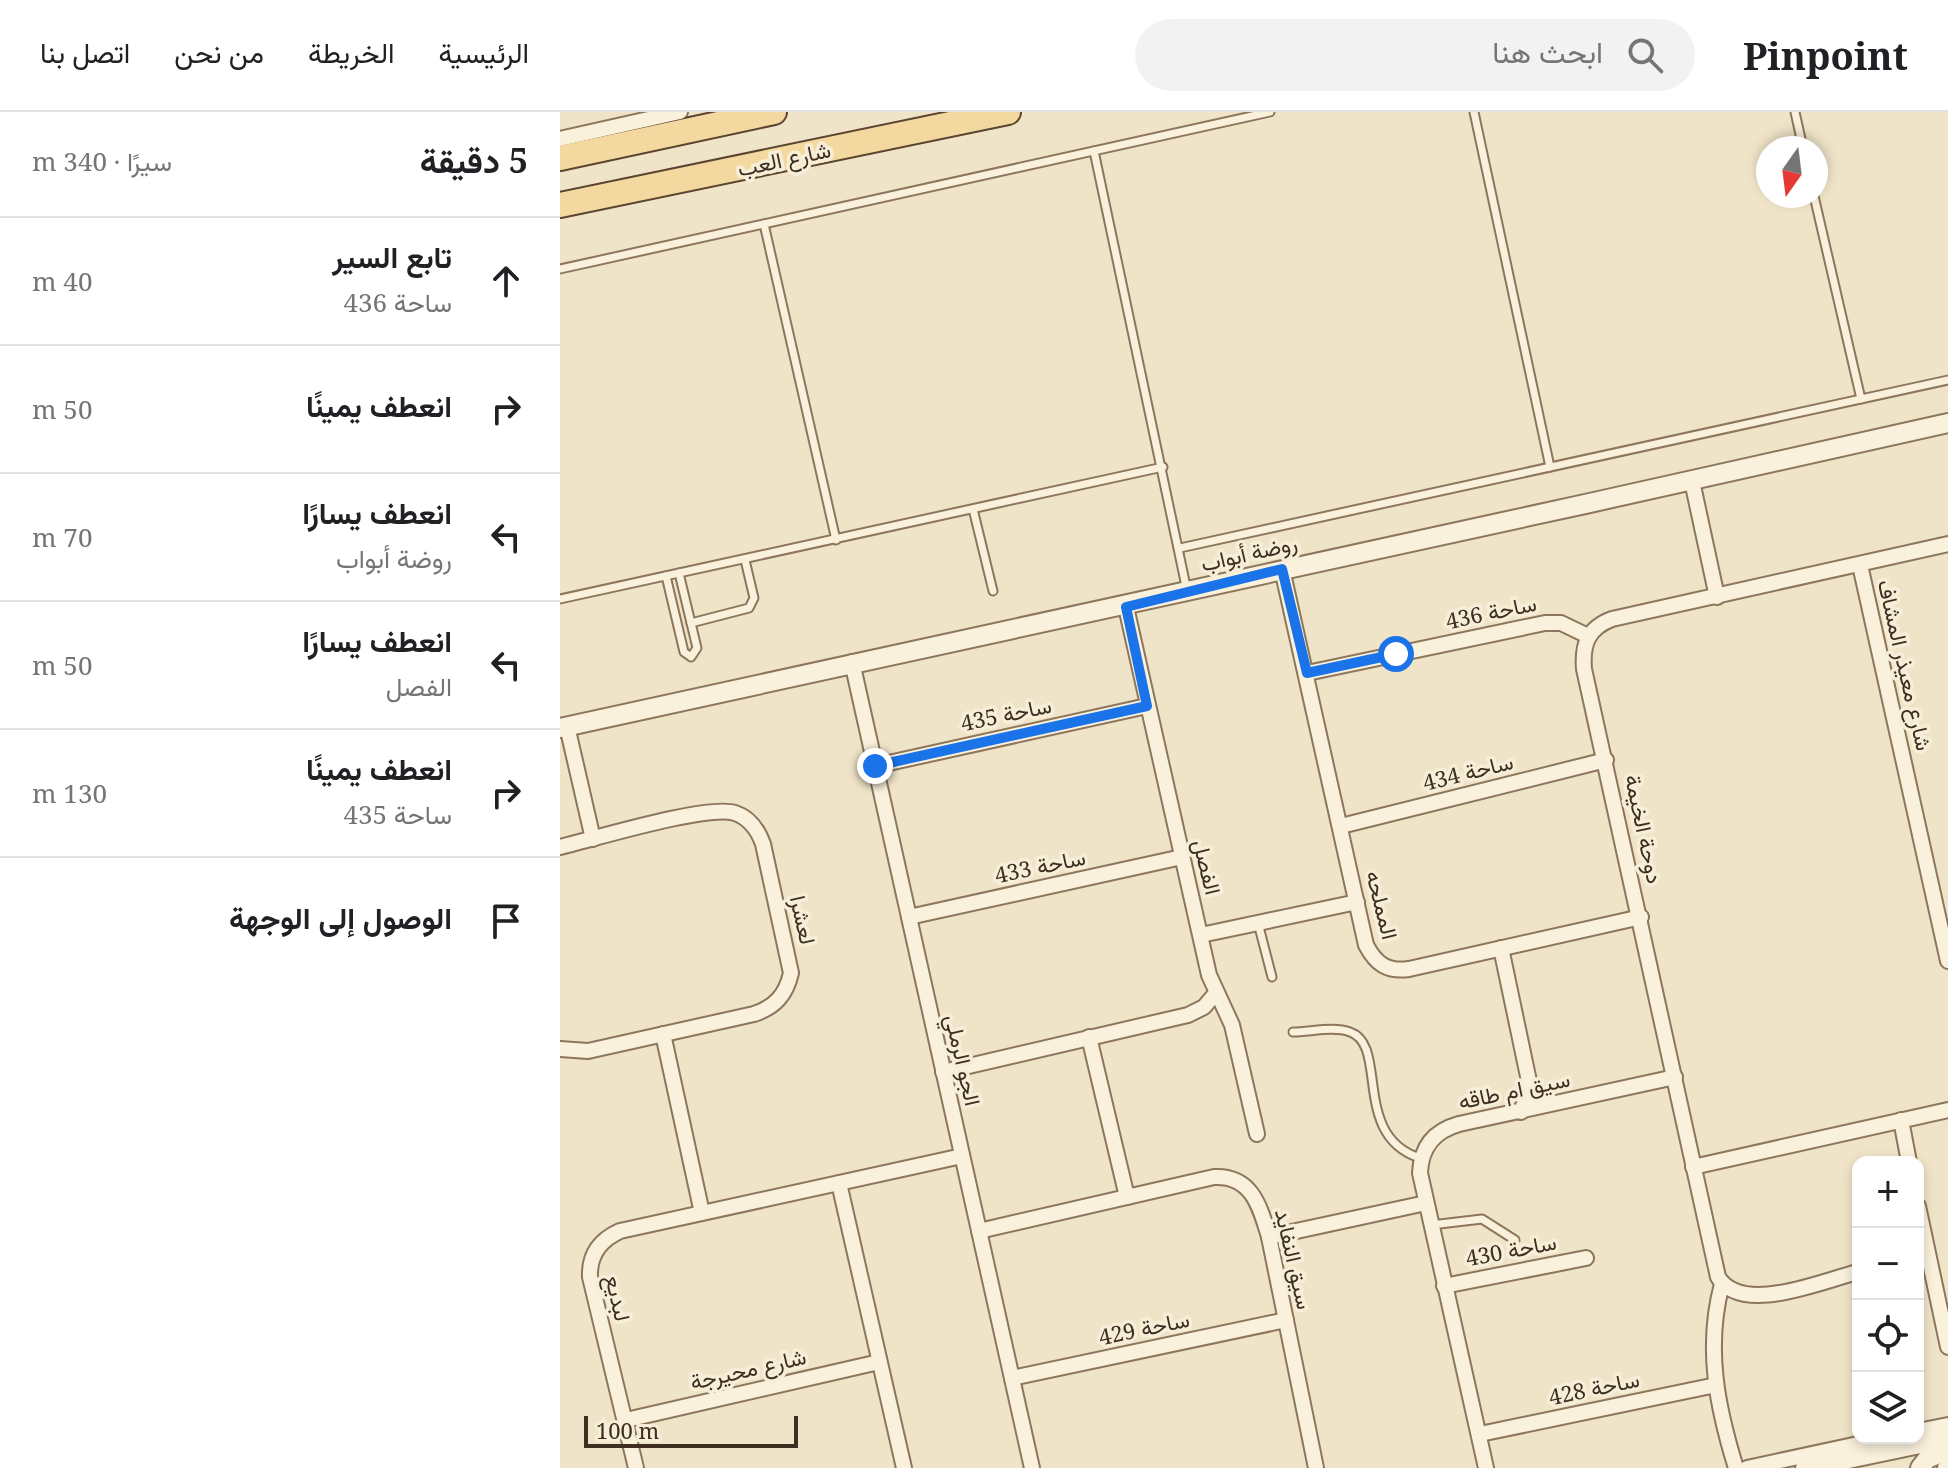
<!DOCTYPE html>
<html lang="ar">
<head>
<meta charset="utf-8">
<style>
  body { margin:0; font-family:"Noto Serif",Vazirmatn,serif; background:#f2f2f2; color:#202124; direction:rtl }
  .controls { position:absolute; right:24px; bottom:24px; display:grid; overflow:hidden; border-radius:16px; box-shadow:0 4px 12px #0003 }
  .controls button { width:72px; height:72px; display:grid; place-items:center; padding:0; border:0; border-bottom:2px solid #e0e0e0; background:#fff; color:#202124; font:40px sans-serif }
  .compass { position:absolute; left:1196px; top:24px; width:72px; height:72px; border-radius:50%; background:#fff; box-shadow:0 4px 12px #0003; rotate:194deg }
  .scale { position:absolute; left:24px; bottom:20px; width:214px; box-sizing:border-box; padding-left:8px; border:4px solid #3d2e20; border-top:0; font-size:22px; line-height:28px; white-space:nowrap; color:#3d2e20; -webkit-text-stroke:6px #f7eed8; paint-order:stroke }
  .stop { position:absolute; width:24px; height:24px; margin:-18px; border:6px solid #1a73e8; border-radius:50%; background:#fff }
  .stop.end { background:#1a73e8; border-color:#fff; box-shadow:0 2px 8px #0008 }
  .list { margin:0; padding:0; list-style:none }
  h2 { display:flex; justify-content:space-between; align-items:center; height:104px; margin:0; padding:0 32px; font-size:34px }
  h2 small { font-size:26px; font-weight:400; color:#757577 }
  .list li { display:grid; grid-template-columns:52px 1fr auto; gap:24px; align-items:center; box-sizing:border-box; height:128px; padding:0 32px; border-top:2px solid #e0e0e0 }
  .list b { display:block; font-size:30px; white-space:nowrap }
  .list p { margin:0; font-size:26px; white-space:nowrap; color:#757577 }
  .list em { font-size:26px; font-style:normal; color:#757577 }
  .icon { flex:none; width:44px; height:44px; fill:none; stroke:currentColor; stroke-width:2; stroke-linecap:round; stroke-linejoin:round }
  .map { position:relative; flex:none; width:1388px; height:1356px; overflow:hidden; direction:ltr }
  header { display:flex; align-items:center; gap:48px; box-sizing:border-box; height:112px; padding:0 40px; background:#fff; border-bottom:2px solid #e0e0e0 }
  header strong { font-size:38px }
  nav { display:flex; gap:44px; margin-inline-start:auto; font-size:28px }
  .search { width:560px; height:72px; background:#f2f2f2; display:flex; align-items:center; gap:20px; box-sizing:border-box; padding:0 28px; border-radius:44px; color:#757577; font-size:30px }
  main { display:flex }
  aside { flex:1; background:#fff }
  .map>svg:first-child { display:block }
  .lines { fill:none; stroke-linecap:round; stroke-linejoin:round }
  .service-casing { stroke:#8d765c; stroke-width:11 }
  .minor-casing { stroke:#8d765c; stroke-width:18 }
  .tertiary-casing { stroke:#8d765c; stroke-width:22 }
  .primary-casing { stroke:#5b4430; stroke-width:28 }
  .service { stroke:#faf1dc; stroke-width:7 }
  .minor { stroke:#faf1dc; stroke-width:14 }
  .tertiary { stroke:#faf1dc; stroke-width:18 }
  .primary { stroke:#f3d9a0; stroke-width:24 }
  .route { stroke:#1a73e8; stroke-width:10 }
  .labels { text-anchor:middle; stroke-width:7; stroke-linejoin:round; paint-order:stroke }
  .street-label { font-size:22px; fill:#3d2e20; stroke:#f7eed8 }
</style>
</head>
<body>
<header>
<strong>Pinpoint</strong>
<div class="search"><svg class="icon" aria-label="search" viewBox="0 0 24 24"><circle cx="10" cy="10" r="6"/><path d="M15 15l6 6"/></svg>ابحث هنا</div>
<nav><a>الرئيسية</a><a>الخريطة</a><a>من نحن</a><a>اتصل بنا</a></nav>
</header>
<main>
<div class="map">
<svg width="1388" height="1356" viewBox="0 0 1388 1356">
  <rect width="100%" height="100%" fill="#f0e4c8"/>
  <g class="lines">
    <defs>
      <g id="service">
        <polyline points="914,0 990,355"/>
        <polyline points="1235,0 1243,36"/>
        <polyline points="534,39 627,479"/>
        <polyline points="1254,84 1301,287"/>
        <polyline points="204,112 276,428"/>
        <polyline points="0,157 710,0"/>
        <polyline points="413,397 433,479"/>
        <polyline points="620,436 1388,268"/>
        <polyline points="106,464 124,540 131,545 137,536 119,461"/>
        <polyline points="0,487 603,355"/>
        <polyline points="131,511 189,496 194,486 185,448"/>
        <polyline points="698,811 712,865"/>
        <path d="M 733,920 C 750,920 774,914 790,920 C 829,933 791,1024 860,1046"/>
        <polyline points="871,1113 922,1107 955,1128"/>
      </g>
      <g id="minor">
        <polyline points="0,27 120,0"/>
        <polyline points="1132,369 1157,485"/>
        <polyline points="1300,453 1388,849"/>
        <path d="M 722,457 L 806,833 C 816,852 827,860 849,857 L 1081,805"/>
        <polyline points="566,495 649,863 672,913 697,1022"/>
        <polyline points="292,550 472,1356"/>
        <polyline points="747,561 985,511 1001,511 1028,524"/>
        <polyline points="7,614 33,727"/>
        <polyline points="315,654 587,594"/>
        <polyline points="781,714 1046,648"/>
        <path d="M 0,735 C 34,727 148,692 175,701 C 190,706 198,718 203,732 L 231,861 C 226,883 215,895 194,902 L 28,939 L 0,937"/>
        <polyline points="349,805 622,745"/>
        <polyline points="641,823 797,790"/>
        <polyline points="941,836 970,974 961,1000"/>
        <polyline points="103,922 142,1101"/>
        <polyline points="529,925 567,1085"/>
        <polyline points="383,960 628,903 644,895 656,881"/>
        <polyline points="1341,1008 1349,1050"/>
        <polyline points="1133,1055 1388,998"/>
        <polyline points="279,1071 344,1356"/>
        <polyline points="1358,1094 1388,1235"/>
        <path d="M 419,1119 L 654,1065 C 692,1063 700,1095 709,1125 L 756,1356"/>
        <polyline points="709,1125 866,1091"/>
        <path d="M 1298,1160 C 1261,1169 1182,1204 1158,1165 L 1024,557 C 1022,532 1028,516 1052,507 L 1388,432"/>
        <path d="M 1162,1172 C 1145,1235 1157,1295 1176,1356"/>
        <polyline points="884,1174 1026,1146"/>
        <polyline points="452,1266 726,1208"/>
        <polyline points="66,1308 319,1250"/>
        <polyline points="1358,1319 1388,1313"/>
        <polyline points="920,1322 1156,1273"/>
        <path d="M 76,1356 L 30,1165 C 29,1143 40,1128 60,1119 L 402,1044"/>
        <path d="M 926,1356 L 860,1061 C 861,1035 874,1019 899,1012 L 1115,965"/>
        <polyline points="1187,1356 1326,1326"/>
      </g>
      <g id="tertiary">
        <path d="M 0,616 C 462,513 926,416 1388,311"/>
        <polyline points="1245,1356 1388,1326"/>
        <polyline points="1360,1356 1367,1347 1388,1338"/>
        <polyline points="1387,1356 1388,1356"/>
      </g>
      <g id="primary">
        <polyline points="0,46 214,0"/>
        <polyline points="0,93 448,0"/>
      </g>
    </defs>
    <!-- service casing -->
    <use href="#service" class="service-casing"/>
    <!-- minor casing -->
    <use href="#minor" class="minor-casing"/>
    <!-- tertiary casing -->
    <use href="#tertiary" class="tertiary-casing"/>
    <!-- primary casing -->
    <use href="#primary" class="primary-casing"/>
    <!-- service -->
    <use href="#service" class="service"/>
    <!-- minor -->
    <use href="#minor" class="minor"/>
    <!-- tertiary -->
    <use href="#tertiary" class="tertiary"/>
    <!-- primary -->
    <use href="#primary" class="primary"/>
  </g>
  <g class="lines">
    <!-- route -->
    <polyline class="route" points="315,654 587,594 566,495 722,457 747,561 836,542"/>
  </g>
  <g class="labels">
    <!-- street labels -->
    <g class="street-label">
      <text transform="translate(224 47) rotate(-12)" y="8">شارع العب</text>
      <text transform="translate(689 441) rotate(-13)" y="8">روضة أبواب</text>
      <text transform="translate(931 500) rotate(-12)" y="8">ساحة 436</text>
      <text transform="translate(1345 553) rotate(77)" y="8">شارع معيذر المشاف</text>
      <text transform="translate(446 602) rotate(-12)" y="8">ساحة 435</text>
      <text transform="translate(908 660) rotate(-14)" y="8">ساحة 434</text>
      <text transform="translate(1084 717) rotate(78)" y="8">دوحة الخيمة</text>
      <text transform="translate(480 754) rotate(-12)" y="8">ساحة 433</text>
      <text transform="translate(647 755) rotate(76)" y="8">الفصل</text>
      <text transform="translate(822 793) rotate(76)" y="8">المملحه</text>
      <text transform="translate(243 808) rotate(77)" y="8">لعشرا</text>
      <text transform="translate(403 948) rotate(77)" y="8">الجو الرملي</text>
      <text transform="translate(954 978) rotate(-12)" y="8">سيق ام طاقه</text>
      <text transform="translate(951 1138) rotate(-11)" y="8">ساحة 430</text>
      <text transform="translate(734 1147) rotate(77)" y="8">سيق النفايد</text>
      <text transform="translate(58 1186) rotate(77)" y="8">لبديع</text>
      <text transform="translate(584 1216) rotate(-12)" y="8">ساحة 429</text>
      <text transform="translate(188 1257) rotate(-13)" y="8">شارع محيرجة</text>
      <text transform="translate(1034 1276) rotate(-12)" y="8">ساحة 428</text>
    </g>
  </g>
</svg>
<div class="controls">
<button>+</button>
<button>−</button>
<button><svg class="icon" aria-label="locate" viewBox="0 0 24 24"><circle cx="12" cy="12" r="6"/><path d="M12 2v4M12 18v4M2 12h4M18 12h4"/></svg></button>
<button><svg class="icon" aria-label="layers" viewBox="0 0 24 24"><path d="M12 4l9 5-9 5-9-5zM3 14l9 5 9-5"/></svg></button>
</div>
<svg class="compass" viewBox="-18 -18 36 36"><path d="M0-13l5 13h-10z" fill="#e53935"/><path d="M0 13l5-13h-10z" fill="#757577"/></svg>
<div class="scale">100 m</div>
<div class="stop" style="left:836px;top:542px"></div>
<div class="stop end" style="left:315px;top:654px"></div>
</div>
<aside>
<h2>5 دقيقة<small>سيرًا · 340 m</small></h2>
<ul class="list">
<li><svg class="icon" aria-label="ahead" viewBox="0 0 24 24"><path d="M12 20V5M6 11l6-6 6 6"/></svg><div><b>تابع السير</b><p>ساحة 436</p></div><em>40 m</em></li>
<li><svg class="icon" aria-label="right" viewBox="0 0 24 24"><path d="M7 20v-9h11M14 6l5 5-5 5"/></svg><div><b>انعطف يمينًا</b></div><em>50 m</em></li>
<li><svg class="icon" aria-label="left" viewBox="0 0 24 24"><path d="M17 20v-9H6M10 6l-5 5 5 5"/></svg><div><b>انعطف يسارًا</b><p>روضة أبواب</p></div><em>70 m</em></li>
<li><svg class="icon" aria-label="left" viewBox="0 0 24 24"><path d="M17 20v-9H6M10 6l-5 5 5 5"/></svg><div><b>انعطف يسارًا</b><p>الفصل</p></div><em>50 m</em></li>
<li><svg class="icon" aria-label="right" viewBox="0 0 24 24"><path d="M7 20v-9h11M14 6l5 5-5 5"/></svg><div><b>انعطف يمينًا</b><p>ساحة 435</p></div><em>130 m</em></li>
<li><svg class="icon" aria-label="arrive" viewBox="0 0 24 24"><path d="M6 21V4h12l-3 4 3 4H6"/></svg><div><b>الوصول إلى الوجهة</b></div></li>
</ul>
</aside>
</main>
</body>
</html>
